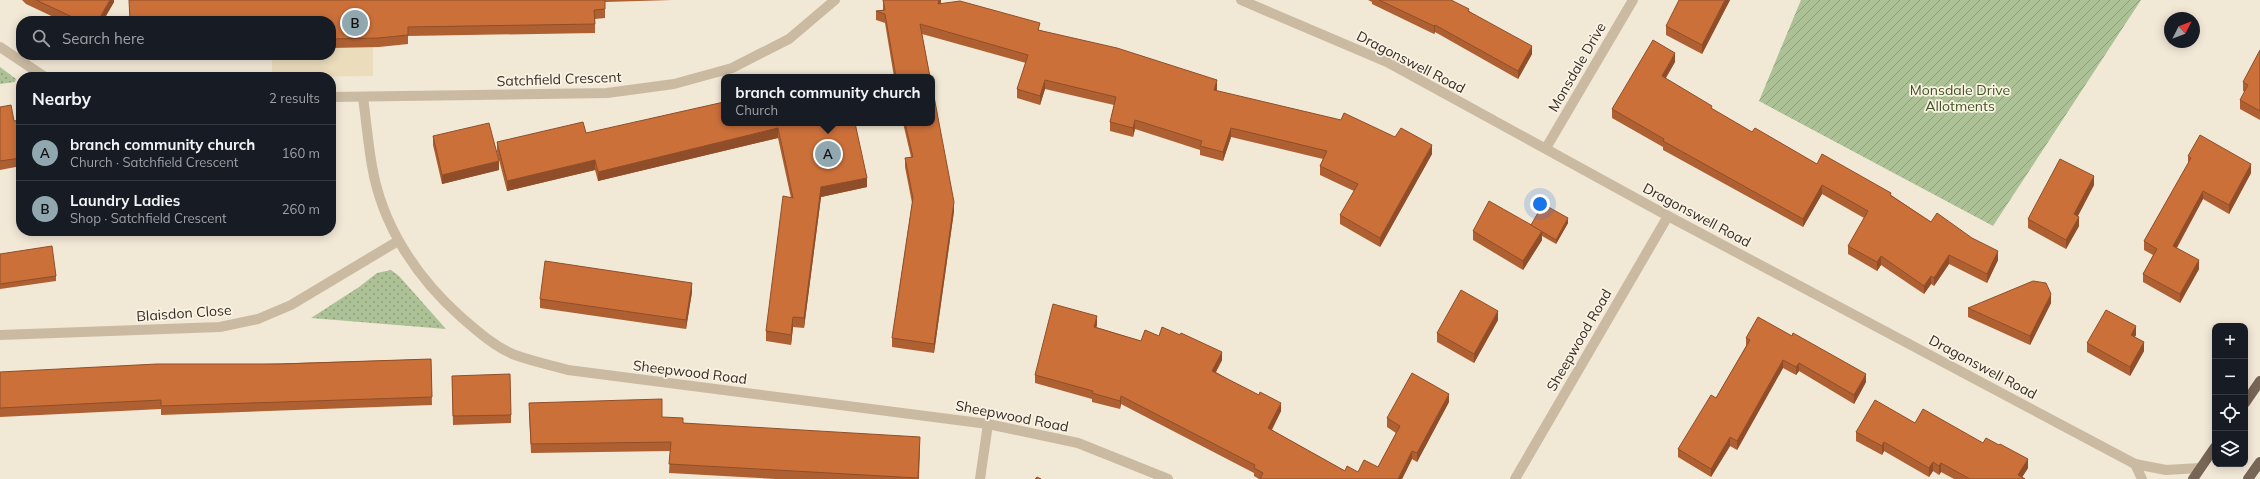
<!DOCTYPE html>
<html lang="en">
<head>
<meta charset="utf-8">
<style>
  body { margin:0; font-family:Mulish,sans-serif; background:#20242c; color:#f1f3f6 }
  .controls { position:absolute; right:12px; bottom:12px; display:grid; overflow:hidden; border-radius:8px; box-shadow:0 2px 10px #0003 }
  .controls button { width:36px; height:36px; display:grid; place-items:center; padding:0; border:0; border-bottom:1px solid #363941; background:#171b24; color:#f1f3f6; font:20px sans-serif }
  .compass { position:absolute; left:2164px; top:12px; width:36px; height:36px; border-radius:50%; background:#171b24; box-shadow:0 2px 10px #0003; rotate:48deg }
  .you { position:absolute; left:1540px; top:204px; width:14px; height:14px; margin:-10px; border:3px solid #fff; border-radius:50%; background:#1a73e8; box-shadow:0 0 0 6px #1a73e833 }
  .badge { display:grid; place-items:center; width:26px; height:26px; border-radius:50%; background:#90a7af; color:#111; font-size:13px; font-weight:700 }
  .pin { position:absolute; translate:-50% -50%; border:2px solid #fff; box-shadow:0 1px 4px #0006 }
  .popup { position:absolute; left:721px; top:74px; width:214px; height:52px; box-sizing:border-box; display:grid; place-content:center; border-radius:8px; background:#171b24; filter:drop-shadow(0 1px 3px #0005); font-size:13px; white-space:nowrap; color:#9ea1a6 }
  .popup b { font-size:15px; color:#f1f3f6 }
  .popup::after { content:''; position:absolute; left:50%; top:100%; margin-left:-8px; border:8px solid transparent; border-top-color:#171b24 }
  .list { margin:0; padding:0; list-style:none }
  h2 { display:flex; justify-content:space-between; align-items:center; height:52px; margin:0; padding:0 16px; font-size:17px }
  h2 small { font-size:13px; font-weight:400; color:#9ea1a6 }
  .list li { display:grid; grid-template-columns:26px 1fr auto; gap:12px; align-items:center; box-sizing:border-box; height:56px; padding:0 16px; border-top:1px solid #363941 }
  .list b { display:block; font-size:15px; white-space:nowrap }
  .list p { margin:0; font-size:13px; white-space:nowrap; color:#9ea1a6 }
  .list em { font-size:13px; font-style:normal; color:#9ea1a6 }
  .icon { flex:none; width:22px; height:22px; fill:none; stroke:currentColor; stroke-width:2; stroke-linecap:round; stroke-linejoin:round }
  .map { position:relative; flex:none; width:2260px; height:479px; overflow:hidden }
  .search { position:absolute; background:#171b24; box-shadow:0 2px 10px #0003; left:16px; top:16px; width:320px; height:44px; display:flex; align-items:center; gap:10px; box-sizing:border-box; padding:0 14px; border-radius:16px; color:#9ea1a6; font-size:15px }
  .panel { position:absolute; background:#171b24; box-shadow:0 2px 10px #0003; left:16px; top:72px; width:320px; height:164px; border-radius:16px }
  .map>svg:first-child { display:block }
  .grass { fill:url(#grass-dots) }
  .garden { fill:url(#garden-furrows) }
  .plaza { fill:#ebdcbc }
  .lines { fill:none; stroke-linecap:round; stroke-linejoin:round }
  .street { stroke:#cabaa2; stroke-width:10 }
  .primary { stroke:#776555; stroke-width:10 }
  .wall { fill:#af6032 }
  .shaded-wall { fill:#8f4e29 }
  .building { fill:#cc703a; stroke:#8f4e29 }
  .labels { text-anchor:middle; stroke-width:3.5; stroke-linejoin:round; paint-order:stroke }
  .street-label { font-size:14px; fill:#342c25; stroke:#faf2e2 }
  .park-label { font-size:14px; fill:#3e5427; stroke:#faf2e2 }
</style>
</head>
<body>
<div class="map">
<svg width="2260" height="479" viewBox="0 0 2260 479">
  <defs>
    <pattern id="grass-dots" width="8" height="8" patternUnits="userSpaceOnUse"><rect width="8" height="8" fill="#adc196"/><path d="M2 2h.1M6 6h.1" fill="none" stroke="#8e9d7a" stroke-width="1.8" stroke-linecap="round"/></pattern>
    <pattern id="garden-furrows" width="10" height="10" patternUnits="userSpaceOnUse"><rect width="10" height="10" fill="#adc196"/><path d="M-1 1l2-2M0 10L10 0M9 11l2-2" fill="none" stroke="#8e9d7a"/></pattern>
  </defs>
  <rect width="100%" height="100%" fill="#f2e8d6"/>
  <!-- grass -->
  <g class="grass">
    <polygon points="0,67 16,79 15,82 0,84"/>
    <polygon points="391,270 399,276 446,329 311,318 359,287 377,273"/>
  </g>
  <!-- garden -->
  <polygon class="garden" points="1801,0 2141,0 1993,226 1759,101"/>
  <!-- plaza -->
  <polygon class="plaza" points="331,47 373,47 373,76 272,77 272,55 331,55"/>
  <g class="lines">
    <!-- street -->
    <g class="street">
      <polyline points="1241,0 1389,63 1668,216 2135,464 2166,470 2200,468"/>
      <polyline points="0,47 45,77"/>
      <polyline points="331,97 607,93 674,84 732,68 789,39 835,0"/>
      <path d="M 363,97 C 366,120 368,143 372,166 C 382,225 416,277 461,317 C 477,331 495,347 515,355 C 532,361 550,365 568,370 L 988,424 L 1078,443 L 1168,479"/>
      <polyline points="1546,148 1633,0"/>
      <polyline points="0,335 220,327 258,319 291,305 398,241"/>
      <polyline points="2135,464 2142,479"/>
      <polyline points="980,479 988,424"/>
      <polyline points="1515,479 1668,216"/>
    </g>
    <!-- primary -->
    <g class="primary">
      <polyline points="2245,403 2260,381"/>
      <polyline points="2193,479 2215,447"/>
      <polyline points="2248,479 2260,462"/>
    </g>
  </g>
  <!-- wall -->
  <g class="wall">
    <polygon points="22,0 114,0 114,2 103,21 62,21 26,4"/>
    <polygon points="129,0 672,0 605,2 605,18 595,19 595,33 408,36 408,44 379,47 331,48 331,21"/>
    <polygon points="883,0 941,0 941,3 1040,30 1217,89 1216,91 1432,154 1380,247 1340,224 1340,215 1354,191 1320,175 1320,166 1323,159 1231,137 1223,161 1200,155 1200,150 1135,129 1133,137 1110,131 1110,122 1114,105 1045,89 1040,105 1017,98 1017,89 1026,63 922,34 930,77 894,77 885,23 876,20 876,11 883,10"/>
    <polygon points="1368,0 1451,0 1469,11 1532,54 1518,79 1435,32 1434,34 1372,4 1372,2"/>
    <polygon points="1730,0 1702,54 1666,35 1666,26"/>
    <polygon points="2260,50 2260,120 2240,109 2240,100 2245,92 2243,91 2243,82"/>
    <polygon points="1675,62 1665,78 1712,109 1752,132 1817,164 1891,195 1931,222 1998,260 1987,283 1949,264 1934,286 1931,284 1924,294 1881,265 1877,271 1848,254 1848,246 1864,218 1822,194 1803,227 1663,150 1663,147 1612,118 1612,109"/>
    <polygon points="0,107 14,121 21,120 21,166 0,170"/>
    <polygon points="855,123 867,187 821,197 804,328 793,327 791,345 766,341 766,331 791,198 778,138 598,181 595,170 507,191 497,152 497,142 586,133"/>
    <polygon points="903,123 932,123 954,211 934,353 892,347 892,338 912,203 905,167 905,158 911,157"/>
    <polygon points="433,136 499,170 442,184 433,145"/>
    <polygon points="2188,156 2251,173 2229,214 2203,199 2177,248 2199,269 2180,303 2143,282 2143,274 2153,255 2144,250 2144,241 2188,164"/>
    <polygon points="2094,185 2078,216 2079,226 2066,249 2028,228 2028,219"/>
    <polygon points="1568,223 1556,244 1542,236 1542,240 1523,270 1473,240 1473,231 1531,225"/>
    <polygon points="0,254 56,276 56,281 0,289"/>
    <polygon points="692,292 686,329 540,308 540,299"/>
    <polygon points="2051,303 2030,345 1968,317 1968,308"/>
    <polygon points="1498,320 1474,363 1437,342 1437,333"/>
    <polygon points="1097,325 1096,327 1141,341 1222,360 1216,372 1281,411 1272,430 1345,471 1358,472 1378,467 1396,433 1387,427 1387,418 1449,402 1417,462 1412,459 1402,479 1259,479 1254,476 1254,473 1121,404 1120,409 1092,402 1092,399 1035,383 1035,375"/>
    <polygon points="2136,335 2134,337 2144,351 2130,376 2087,352 2087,343"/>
    <polygon points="1746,338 1866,382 1854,404 1799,371 1796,375 1783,368 1737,450 1730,446 1711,477 1678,457 1678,449 1716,398 1746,346"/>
    <polygon points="431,359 432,405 161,415 161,409 0,417 0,372"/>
    <polygon points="452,376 511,415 511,423 453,425"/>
    <polygon points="529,412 683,423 920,446 919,479 776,479 669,473 670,451 531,453"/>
    <polygon points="1915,423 2028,468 2022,477 2025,479 1954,479 1941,472 1939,475 1933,471 1929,477 1884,451 1882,455 1856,441 1856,432"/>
  </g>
  <!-- shaded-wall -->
  <g class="shaded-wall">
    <polygon points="110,0 114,0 114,2 103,21 98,21"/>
    <polygon points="939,0 941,0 941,1 938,13 938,4"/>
    <polygon points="1725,0 1730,0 1702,54 1702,45"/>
    <polygon points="1435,25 1435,32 1434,34 1434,26"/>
    <polygon points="1532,46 1532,54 1518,79 1518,71"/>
    <polygon points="1675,53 1675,62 1662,85 1662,76"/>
    <polygon points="1045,80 1045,89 1040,105 1040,96"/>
    <polygon points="1217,80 1217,89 1214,99 1214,90"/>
    <polygon points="1135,120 1135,129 1133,137 1133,128"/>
    <polygon points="778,128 778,138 598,181 598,172"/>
    <polygon points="1231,128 1231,137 1223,161 1223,152"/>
    <polygon points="1432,145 1432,154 1380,247 1380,238"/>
    <polygon points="595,160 595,170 507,191 507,181"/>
    <polygon points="499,161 499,170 442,184 442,175"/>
    <polygon points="2251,164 2251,173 2229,214 2229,205"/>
    <polygon points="2094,176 2094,185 2074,223 2074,214"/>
    <polygon points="867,178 867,187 821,197 804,328 804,318 821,187"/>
    <polygon points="1822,185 1822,194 1803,227 1803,219"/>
    <polygon points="2203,191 2203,199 2173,254 2173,246"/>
    <polygon points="954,202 954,211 934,353 934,344"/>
    <polygon points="2079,217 2079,226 2066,249 2066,240"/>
    <polygon points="1568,218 1568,223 1556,244 1556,240"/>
    <polygon points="1542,231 1542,240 1523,270 1523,261"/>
    <polygon points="1998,251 1998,260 1987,283 1987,274"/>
    <polygon points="1949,255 1949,264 1934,286 1934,278"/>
    <polygon points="1881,256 1881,265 1877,271 1877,262"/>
    <polygon points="2199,260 2199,269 2180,303 2180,294"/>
    <polygon points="1931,276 1931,284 1924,294 1924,286"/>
    <polygon points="692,283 692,292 686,329 686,320"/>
    <polygon points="2051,294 2051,303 2030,345 2030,336"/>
    <polygon points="1498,311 1498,320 1474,363 1474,354"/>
    <polygon points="1097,316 1097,325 1094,335 1094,327"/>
    <polygon points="793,317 793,327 791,345 791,335"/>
    <polygon points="2136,326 2136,335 2131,344 2131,335"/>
    <polygon points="2144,342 2144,351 2130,376 2130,367"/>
    <polygon points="1222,352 1222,360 1212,379 1212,371"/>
    <polygon points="1783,360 1783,368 1737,450 1737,441"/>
    <polygon points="1799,363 1799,371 1796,375 1796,367"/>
    <polygon points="1866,374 1866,382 1854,404 1854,395"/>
    <polygon points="1449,394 1449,402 1417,462 1417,453"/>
    <polygon points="1121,396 1121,404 1120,409 1120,401"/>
    <polygon points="1281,403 1281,411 1268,436 1268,428"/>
    <polygon points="920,437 920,446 918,479"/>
    <polygon points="1730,437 1730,446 1711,477 1711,469"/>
    <polygon points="1884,442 1884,451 1882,455 1882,446"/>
    <polygon points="1412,451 1412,459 1402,479 1398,479"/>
    <polygon points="2028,459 2028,468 2021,479 2018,475"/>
    <polygon points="1933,462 1933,471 1929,477 1929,468"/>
    <polygon points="1941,463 1941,472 1939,475 1939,466"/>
  </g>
  <!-- building -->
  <g class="building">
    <polygon points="36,0 110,0 98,21 81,21"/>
    <polygon points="129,0 605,0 605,9 594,10 595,24 408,27 408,35 379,38 331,39 331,21 130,21"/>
    <polygon points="883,0 939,0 938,4 960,1 1040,23 1038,30 1117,48 1217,80 1214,90 1341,120 1344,113 1395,137 1401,128 1432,145 1380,238 1340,215 1358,184 1320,166 1327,151 1231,128 1223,152 1200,146 1202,141 1135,120 1133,128 1110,122 1116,97 1045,80 1040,96 1017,89 1028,55 920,24 930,77 896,77 885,14 876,11 885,10"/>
    <polygon points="1379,0 1451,0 1469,9 1468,11 1532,46 1518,71 1435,25 1434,26"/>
    <polygon points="1679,0 1725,0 1702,45 1666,26"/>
    <polygon points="1653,40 1675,53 1662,76 1712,106 1711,108 1752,132 1755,128 1817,164 1822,154 1891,193 1890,195 1931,222 1937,213 1972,238 1998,251 1987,274 1949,255 1934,278 1931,276 1924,286 1881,256 1877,262 1848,246 1868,211 1822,185 1803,219 1663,141 1664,139 1612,109"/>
    <polygon points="2260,50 2260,111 2240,100 2248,85 2243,82"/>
    <polygon points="932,86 954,202 934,344 892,338 913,198 905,158 913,157 905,123 932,123"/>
    <polygon points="724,102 724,123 855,123 867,178 821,187 804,318 793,317 791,335 766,331 783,196 793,198 778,128 598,172 595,160 507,181 497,142 583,122 586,133"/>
    <polygon points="11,105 14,121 21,120 21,158 0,161 0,107"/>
    <polygon points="489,123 499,161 442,175 433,136"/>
    <polygon points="2200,135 2251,164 2229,205 2203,191 2173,246 2199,260 2180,294 2143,274 2157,249 2144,241 2191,158 2188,156"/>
    <polygon points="2060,159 2094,176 2074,214 2079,217 2066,240 2028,219"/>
    <polygon points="1489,201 1542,231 1523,261 1473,231"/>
    <polygon points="1543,204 1568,218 1556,240 1531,225"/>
    <polygon points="52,246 56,276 0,284 0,254"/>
    <polygon points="545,261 692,283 686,320 540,299"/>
    <polygon points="2033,281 2046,283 2051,294 2030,336 1968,308"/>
    <polygon points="1461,290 1498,311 1474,354 1437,333"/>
    <polygon points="1053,304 1097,316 1094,327 1141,341 1145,330 1159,336 1162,327 1180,335 1181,333 1222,352 1212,371 1259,395 1260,392 1281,403 1268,428 1345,471 1347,466 1358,472 1364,460 1378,467 1400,426 1387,418 1412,373 1449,394 1417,453 1412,451 1398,479 1260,479 1263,473 1254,468 1255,465 1121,396 1120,401 1092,393 1093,391 1035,375"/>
    <polygon points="2106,310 2136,326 2131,335 2144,342 2130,367 2087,343"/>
    <polygon points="1758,317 1792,336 1793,333 1866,374 1854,395 1799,363 1796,367 1783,360 1737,441 1730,437 1711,469 1678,449 1711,395 1716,398 1750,340 1746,338"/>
    <polygon points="431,359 432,397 161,406 161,400 0,408 0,372 157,364 281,364"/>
    <polygon points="510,374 511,415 453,416 452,376"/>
    <polygon points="662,399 662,417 683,418 683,423 920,437 918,478 669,464 671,442 531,444 529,403"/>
    <polygon points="1875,400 1915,423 1923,409 1983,443 1986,438 1999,445 2000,444 2028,459 2018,475 2025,479 1970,479 1941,463 1939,466 1933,462 1929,468 1884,442 1882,446 1856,432"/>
    <polygon points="1037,477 1041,479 1035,479"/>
  </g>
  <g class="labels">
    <!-- street labels -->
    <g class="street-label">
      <text transform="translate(1411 62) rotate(27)" y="5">Dragonswell Road</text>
      <text transform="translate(1577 67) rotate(-60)" y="5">Monsdale Drive</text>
      <text transform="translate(559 79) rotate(-2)" y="5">Satchfield Crescent</text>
      <text transform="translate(1697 215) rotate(28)" y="5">Dragonswell Road</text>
      <text transform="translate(184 313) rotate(-4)" y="5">Blaisdon Close</text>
      <text transform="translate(1579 340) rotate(-60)" y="5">Sheepwood Road</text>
      <text transform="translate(1983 367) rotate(28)" y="5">Dragonswell Road</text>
      <text transform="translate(690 372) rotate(7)" y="5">Sheepwood Road</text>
      <text transform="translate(1012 416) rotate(11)" y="5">Sheepwood Road</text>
    </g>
    <!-- park labels -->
    <g class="park-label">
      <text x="1960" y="95">Monsdale Drive<tspan x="1960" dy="16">Allotments</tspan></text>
    </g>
  </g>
</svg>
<div class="controls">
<button>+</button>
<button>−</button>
<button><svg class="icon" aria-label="locate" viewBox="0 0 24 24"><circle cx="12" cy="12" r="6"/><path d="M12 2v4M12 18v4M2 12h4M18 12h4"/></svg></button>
<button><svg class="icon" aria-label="layers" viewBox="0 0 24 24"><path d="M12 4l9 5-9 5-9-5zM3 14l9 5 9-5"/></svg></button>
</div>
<svg class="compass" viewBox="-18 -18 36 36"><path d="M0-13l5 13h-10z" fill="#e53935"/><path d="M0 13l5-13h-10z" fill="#9ea1a6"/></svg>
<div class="you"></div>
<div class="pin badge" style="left:828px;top:154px">A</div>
<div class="popup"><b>branch community church</b>Church</div>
<div class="pin badge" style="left:355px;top:23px">B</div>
<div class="search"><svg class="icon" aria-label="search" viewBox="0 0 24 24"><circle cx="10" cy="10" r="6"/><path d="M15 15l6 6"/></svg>Search here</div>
<section class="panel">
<h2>Nearby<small>2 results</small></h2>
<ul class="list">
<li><span class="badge">A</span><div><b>branch community church</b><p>Church · Satchfield Crescent</p></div><em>160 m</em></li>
<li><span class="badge">B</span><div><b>Laundry Ladies</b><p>Shop · Satchfield Crescent</p></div><em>260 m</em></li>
</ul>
</section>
</div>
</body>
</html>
